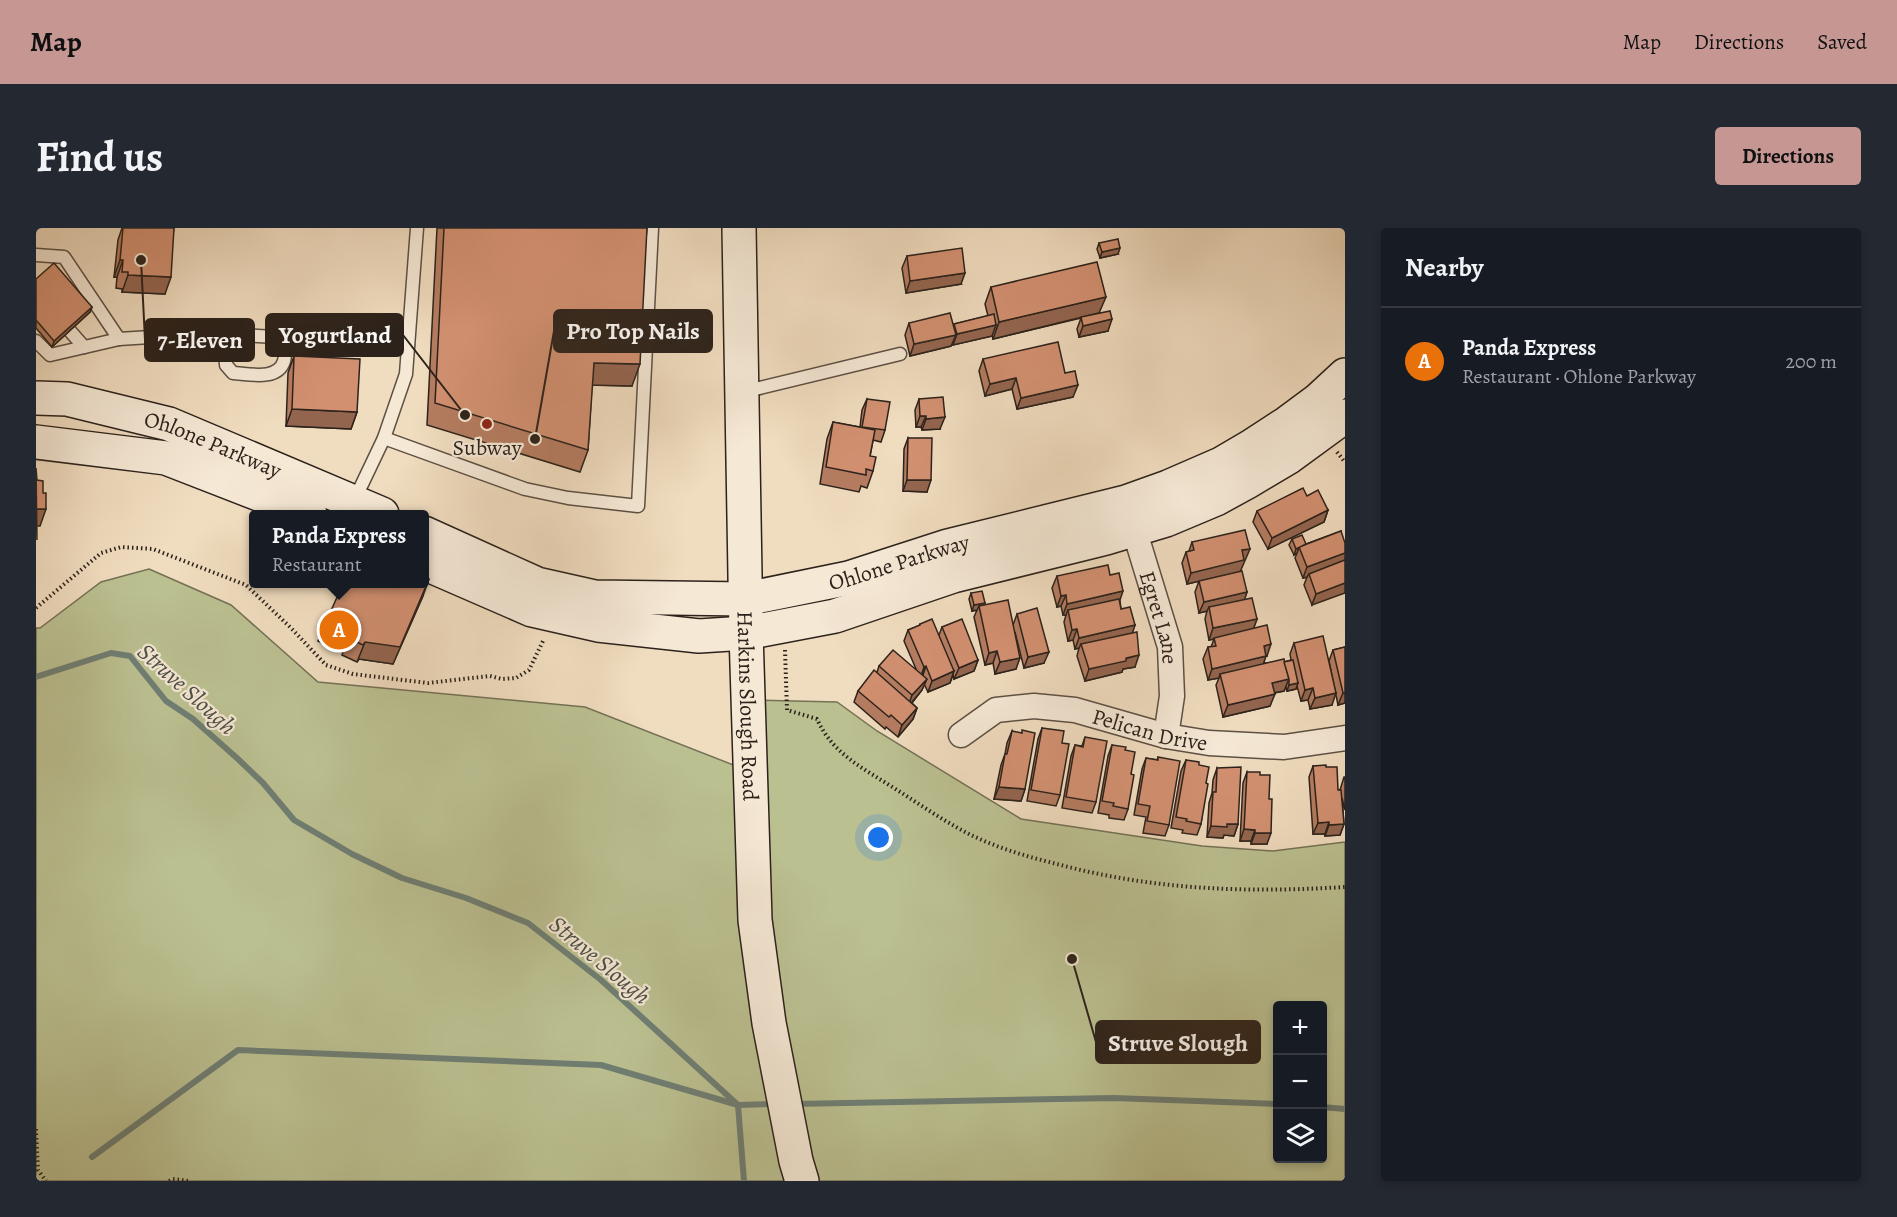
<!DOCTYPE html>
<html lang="en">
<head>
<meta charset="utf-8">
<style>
  body { margin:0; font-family:Alegreya,serif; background:#242831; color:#f1f3f6 }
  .controls { position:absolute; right:18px; bottom:18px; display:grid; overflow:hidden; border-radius:6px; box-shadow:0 3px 9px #0003 }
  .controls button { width:54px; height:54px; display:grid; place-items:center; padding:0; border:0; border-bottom:2px solid #363941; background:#171b24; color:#f1f3f6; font:30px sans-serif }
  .you { position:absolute; left:843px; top:610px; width:21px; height:21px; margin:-15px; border:4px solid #fff; border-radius:50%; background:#1a73e8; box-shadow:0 0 0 9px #1a73e833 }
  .badge { display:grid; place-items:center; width:39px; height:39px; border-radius:50%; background:#c59692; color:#fff; font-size:20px; font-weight:700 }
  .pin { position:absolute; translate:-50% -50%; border:3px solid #fff; box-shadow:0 2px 6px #0006 }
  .popup { position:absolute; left:213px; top:282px; width:180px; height:78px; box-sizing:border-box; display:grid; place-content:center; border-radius:6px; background:#171b24; filter:drop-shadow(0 2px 4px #0005); font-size:20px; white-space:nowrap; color:#9ea1a6 }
  .popup b { font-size:22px; color:#f1f3f6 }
  .popup::after { content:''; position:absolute; left:50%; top:100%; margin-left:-12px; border:12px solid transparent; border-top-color:#171b24 }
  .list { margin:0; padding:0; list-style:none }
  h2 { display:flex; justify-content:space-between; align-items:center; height:78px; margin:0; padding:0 24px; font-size:26px }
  h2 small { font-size:20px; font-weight:400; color:#9ea1a6 }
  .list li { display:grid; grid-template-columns:39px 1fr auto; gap:18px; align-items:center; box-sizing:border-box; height:108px; padding:0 24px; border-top:2px solid #363941 }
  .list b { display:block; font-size:22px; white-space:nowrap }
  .list p { margin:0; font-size:20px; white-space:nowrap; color:#9ea1a6 }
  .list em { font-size:20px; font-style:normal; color:#9ea1a6 }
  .icon { flex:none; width:33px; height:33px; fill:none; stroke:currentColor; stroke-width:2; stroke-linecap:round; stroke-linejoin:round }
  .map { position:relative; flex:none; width:1309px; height:953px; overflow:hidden; border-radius:6px }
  header { display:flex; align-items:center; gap:36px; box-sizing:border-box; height:84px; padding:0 30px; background:#c59692; color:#111 }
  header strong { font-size:28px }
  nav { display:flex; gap:33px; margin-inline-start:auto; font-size:21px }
  .intro { display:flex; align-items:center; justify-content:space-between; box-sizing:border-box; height:144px; padding:0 36px }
  h1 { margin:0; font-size:42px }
  .button { padding:15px 27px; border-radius:6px; background:#c59692; color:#111; font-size:21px; font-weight:700 }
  main { display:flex; gap:36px; padding:0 36px }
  aside { flex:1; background:#171b24; border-radius:6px; box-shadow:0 3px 9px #0003 }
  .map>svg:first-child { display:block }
  .green { fill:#bbc091; stroke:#747156; stroke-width:1.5; fill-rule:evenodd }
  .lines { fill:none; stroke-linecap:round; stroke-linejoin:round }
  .stream { stroke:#6f7e73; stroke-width:6 }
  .lane-casing { stroke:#5d5044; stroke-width:15 }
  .street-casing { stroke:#5d5044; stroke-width:27 }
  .secondary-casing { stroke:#2c221b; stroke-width:36 }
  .path { stroke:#2c221b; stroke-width:4; stroke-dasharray:1.5 3; stroke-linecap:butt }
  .lane { stroke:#f5e8d5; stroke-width:12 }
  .street { stroke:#f5e8d5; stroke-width:24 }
  .secondary { stroke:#f5e8d5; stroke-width:33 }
  .wall { fill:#b57c61; stroke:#2c221b; stroke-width:1.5 }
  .shaded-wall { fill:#93654f; stroke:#2c221b; stroke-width:1.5 }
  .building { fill:#d29071; stroke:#2c221b; stroke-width:1.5 }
  .poi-dot { fill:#8f2418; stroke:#f5e8d5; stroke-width:2 }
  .labels { text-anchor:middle; stroke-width:4.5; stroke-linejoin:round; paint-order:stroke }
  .street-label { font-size:22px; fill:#2c221b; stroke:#f5e8d5 }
  .poi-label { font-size:22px; fill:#2c221b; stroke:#f5e8d5 }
  .water-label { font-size:24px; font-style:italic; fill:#4d5047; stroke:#f5e8d5 }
  .leader { fill:none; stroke:#2c221b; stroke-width:2 }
  .callout-dot { fill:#2c221b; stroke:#f5e8d5; stroke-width:2 }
  .callout { fill:#2c221b; stroke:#2c221b; stroke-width:2 }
  .callout-label { font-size:24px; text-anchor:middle; font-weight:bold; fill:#fff }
</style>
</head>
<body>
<header>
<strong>Map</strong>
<nav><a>Map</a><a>Directions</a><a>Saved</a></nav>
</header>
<div class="intro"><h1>Find us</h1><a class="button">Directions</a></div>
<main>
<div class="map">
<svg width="1309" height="953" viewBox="0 0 1309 953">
  <rect width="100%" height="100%" fill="#f0dcbf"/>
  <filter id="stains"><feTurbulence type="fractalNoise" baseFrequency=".00333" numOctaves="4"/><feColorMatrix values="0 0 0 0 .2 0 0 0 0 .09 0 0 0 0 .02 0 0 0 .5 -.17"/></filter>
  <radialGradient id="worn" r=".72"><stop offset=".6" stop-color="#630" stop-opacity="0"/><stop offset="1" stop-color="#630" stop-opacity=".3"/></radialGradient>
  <!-- green -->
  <path class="green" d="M 113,341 L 195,377 L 282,454 L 549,479 L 723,547 L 716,472 L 801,474 L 841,503 L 985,591 L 1166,618 L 1237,623 L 1309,614 L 1309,953 L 0,953 L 0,400 L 4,400 L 65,354 ZM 1242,778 L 1286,778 L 1286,930 L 1242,930 Z"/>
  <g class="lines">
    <!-- stream -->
    <g class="stream">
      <polyline points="0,449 75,425 94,428 130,473 157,491 202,531 227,555 258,592 316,626 366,650 430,670 492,695 565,752 702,877 739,876"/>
      <polyline points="758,876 1078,870 1242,876"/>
      <polyline points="1286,879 1309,881"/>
      <polyline points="56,929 202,822 565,837 702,877 708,953"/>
    </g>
    <defs>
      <g id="lane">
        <polyline points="0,27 28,29 83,111 161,106 188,106 372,117"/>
        <polyline points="34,103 48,119"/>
        <path d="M 188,106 L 190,137 L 197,145 C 213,146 242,153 248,133 C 250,126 249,116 249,109"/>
        <polyline points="0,113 14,127 83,111"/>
        <polyline points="707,164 864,126"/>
        <polyline points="348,210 489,261 532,270 602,278 616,0"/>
        <polyline points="318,273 348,210 370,146 381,0"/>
      </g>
      <g id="street">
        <path id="s1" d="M 1094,288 L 1134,419 L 1136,468 L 1130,508"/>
        <path id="s2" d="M 925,507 L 960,482 L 998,478 L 1039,482 L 1130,508 L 1173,515 L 1248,519 L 1309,510"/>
      </g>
      <g id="secondary">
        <path id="s3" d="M 703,0 L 710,405 L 719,692 L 733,795 L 760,933 L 766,953"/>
        <path id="s4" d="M 0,170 L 31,171 L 133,196 L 346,286"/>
        <polyline points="0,214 130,230 274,286"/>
        <path id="s5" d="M 388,305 L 501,356 L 559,369 L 710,371 L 813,350 L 912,318 L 1090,274 L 1132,259 L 1185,236 L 1214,219 L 1251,195 L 1282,172 L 1309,147"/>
        <polyline points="388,335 496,382 562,397 663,408 710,405 799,388 917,348 1070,310 1130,292 1180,271 1211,254 1253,229 1309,188"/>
      </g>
    </defs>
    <!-- lane casing -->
    <use href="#lane" class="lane-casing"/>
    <!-- street casing -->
    <use href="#street" class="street-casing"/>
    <!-- secondary casing -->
    <use href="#secondary" class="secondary-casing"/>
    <!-- path -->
    <g class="path">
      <polyline points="1301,224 1308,233"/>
      <polyline points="0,380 65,325 85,319 117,321 210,357 254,399 290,437 317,446 392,455 454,448 466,451 480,450 493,442 508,411"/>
      <path d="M 749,422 L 751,482 L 781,491 C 797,527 829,541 861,562 C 885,577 909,594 935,607 C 962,620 992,629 1021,636 C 1117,662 1210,665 1309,659"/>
      <polyline points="0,901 2,942 10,953"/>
      <polyline points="133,953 137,951 153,953"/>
    </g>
    <!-- lane -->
    <use href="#lane" class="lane"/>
    <!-- street -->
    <use href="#street" class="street"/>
    <!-- secondary -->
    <use href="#secondary" class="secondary"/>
  </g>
  <!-- wall -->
  <g class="wall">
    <polygon points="86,0 138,0 129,66 86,64 86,61 80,60 81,49 78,49 82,12"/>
    <polygon points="401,0 611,0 596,158 556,157 552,222 544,244 391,197"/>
    <polygon points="1063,15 1082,26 1064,30 1061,21"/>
    <polygon points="871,28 925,56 870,65 866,40"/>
    <polygon points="0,51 56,79 54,84 16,119 0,100"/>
    <polygon points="955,59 1064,85 1072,103 1043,109 1041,101 1045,90 957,111 956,107 956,108 917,117 916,116 915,118 874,128 869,107 873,95 917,98 918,96 952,88 949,76"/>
    <polygon points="258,128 321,184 315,201 250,198 252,145"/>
    <polygon points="947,131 1029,145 1037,169 981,181 976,161 949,168 943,143"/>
    <polygon points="831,171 849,202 845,214 837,212 834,228 837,243 831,260 825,258 823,264 784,256 791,211 797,194 824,199 826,182"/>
    <polygon points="883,171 904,201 886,202 885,199 880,199 879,182"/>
    <polygon points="872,210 891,264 867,263 868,221"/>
    <polygon points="1271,268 1292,282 1288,294 1232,321 1217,294 1221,283"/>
    <polygon points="1305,303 1276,377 1268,357 1271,349 1267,350 1259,330 1261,325 1258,327 1253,317 1256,311 1270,316"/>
    <polygon points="1156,314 1209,332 1208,332 1204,344 1211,364 1208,372 1221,391 1217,401 1231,428 1230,428 1227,435 1248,434 1255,432 1254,426 1258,415 1296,477 1274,481 1272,472 1265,473 1261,458 1260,461 1251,463 1250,459 1248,463 1238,465 1234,478 1187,489 1180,457 1183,450 1172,452 1167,431 1172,419 1175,419 1178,411 1173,412 1169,391 1171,383 1163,385 1159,364 1163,353 1151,356 1146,335 1150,324 1153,323"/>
    <polygon points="1074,347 1084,373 1085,381 1099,397 1096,405 1099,439 1087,441 1086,444 1049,453 1041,428 1043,420 1039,421 1037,412 1032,413 1028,394 1030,387 1027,387 1025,378 1021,379 1016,360 1021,348"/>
    <polygon points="935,365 948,377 977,397 981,386 1008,435 988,440 979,404 980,441 959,446 957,435 949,437 938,389 941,382 936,383 933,371"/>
    <polygon points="387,368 357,436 323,431 321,434 306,427 307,424 282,413 289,396"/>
    <polygon points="884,396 903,407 906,399 942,432 938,443 918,451 917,447 914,455 892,464 888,456 886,462 876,475 881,480 877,491 862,509 850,499 849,501 818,474 822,463 841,444 843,438 880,441 868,413 872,402 883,398"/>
    <polygon points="1309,419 1309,475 1302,477 1293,433 1297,422"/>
    <polygon points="1006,500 1026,515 1024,567 1020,578 991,573 1002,511"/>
    <polygon points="976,503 989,561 985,573 958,571 965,537 969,526 971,515"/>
    <polygon points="1049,509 1060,574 1056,585 1026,580 1035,528 1039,517 1046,518"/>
    <polygon points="1076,517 1089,522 1095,546 1092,581 1088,592 1073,590 1073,587 1062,585 1072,528"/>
    <polygon points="1122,529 1133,597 1129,608 1107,605 1110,589 1098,587 1106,541 1110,530 1121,532"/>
    <polygon points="1150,532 1170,555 1165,596 1161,607 1146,605 1147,602 1135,600 1145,543"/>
    <polygon points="1277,538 1290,539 1302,562 1304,562 1308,549 1309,549 1309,582 1306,570 1308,596 1304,607 1289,608 1289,606 1277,606 1273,549"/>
    <polygon points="1181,540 1202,596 1198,608 1188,607 1187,610 1171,609 1173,575 1176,565 1177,552"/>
    <polygon points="1211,544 1231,616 1215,616 1215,613 1204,613 1207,555"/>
  </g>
  <!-- shaded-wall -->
  <g class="shaded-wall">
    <polygon points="1084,20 1082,26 1064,30 1066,24"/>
    <polygon points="84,32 87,32 81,49 78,49"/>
    <polygon points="929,45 925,56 870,65 874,53"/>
    <polygon points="92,47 135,49 129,66 86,64"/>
    <polygon points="1070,69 1063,85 957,111 963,94"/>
    <polygon points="56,79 54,84 16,119 18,113"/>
    <polygon points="1076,91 1072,103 1043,109 1047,98"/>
    <polygon points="960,97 956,108 917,117 921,106"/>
    <polygon points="920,107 915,118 874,128 878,116"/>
    <polygon points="558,135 604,136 596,158 550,157"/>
    <polygon points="980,150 976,161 949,168 954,156"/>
    <polygon points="1042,157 1037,169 981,181 985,170"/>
    <polygon points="256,181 321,184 315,201 250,198"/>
    <polygon points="884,188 890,188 885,199 880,199"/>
    <polygon points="909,189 904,201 886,202 890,191"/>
    <polygon points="871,252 895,252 891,264 867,263"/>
    <polygon points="0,281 10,281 4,298 0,298"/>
    <polygon points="1292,282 1288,294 1232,321 1236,310"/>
    <polygon points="1263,320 1261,325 1258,327 1260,321"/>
    <polygon points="1214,321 1204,344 1151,356 1155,345 1206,322"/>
    <polygon points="1309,325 1309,332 1273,346 1271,349 1267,350 1271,339"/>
    <polygon points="393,351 387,368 357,436 323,431 321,434 329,414"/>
    <polygon points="1309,355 1309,365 1276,377 1280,366"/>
    <polygon points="1087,363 1083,375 1032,382 1030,387 1027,387 1031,376"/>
    <polygon points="1211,364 1207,376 1173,379 1171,383 1163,385 1168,374"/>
    <polygon points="1030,367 1025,378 1021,379 1025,368"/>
    <polygon points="949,375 947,380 943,378 941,382 936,383 938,377"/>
    <polygon points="1221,391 1217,402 1173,412 1177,400"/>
    <polygon points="1099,397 1095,409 1045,416 1043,420 1039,421 1043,410"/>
    <polygon points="1041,401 1037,412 1032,413 1036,402"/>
    <polygon points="1235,416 1231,428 1224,430 1228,418"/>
    <polygon points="961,423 957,435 949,437 953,425"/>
    <polygon points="1013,424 1008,435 988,440 992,429"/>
    <polygon points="1103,427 1099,439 1087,441 1086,444 1049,453 1053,441"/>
    <polygon points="1230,428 1226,440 1184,446 1183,450 1172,452 1176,441"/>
    <polygon points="984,430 980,441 959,446 964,434"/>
    <polygon points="942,432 938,443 918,451 923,440"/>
    <polygon points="890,438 886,450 884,451 888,439"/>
    <polygon points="918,443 914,455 892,464 896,453"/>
    <polygon points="891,451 886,462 872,479 876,467"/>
    <polygon points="1253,451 1248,463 1232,466 1236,455"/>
    <polygon points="1262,455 1260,461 1251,463 1253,457"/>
    <polygon points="1277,460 1272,472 1265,473 1269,462"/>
    <polygon points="1300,465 1296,477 1274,481 1279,470"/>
    <polygon points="1307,465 1309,465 1309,475 1302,477"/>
    <polygon points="1239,466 1234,478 1187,489 1192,477"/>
    <polygon points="881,480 877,491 862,509 866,497"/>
    <polygon points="963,559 989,561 985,573 958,571"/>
    <polygon points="1293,594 1289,606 1277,606 1282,595"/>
    <polygon points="1191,596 1202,596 1198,608 1188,607 1187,610 1171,609 1175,598"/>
    <polygon points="1308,596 1304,607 1289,608 1293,597"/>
    <polygon points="1208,601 1219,602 1215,613 1204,613"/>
    <polygon points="1219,605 1235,605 1231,616 1215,616"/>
  </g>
  <!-- building -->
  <g class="building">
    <polygon points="87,0 138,0 135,49 92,47 92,44 86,44 87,32 84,32"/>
    <polygon points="408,0 611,0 604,136 558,135 552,222 399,175"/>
    <polygon points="1082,11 1084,20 1066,24 1063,15"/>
    <polygon points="926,20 929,45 874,53 871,28"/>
    <polygon points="1061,34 1070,69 963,94 955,59"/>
    <polygon points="18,35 56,79 18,113 0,92 0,51"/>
    <polygon points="1074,83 1076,91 1047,98 1045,89"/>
    <polygon points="914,85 920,107 878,116 873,95"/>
    <polygon points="958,86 960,97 921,106 918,96"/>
    <polygon points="1022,114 1029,145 1039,143 1042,157 985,170 980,150 954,156 947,131"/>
    <polygon points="258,128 324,131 321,184 256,181"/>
    <polygon points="907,169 909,189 890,191 890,188 884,188 883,171"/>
    <polygon points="831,171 854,174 849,202 826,199"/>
    <polygon points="797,194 839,202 834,228 840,229 837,243 830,241 830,247 790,239"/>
    <polygon points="872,210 896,210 895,252 871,252"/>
    <polygon points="0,240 1,252 7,253 7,265 10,265 10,281 0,281 1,312"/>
    <polygon points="1267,260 1271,268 1282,262 1292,282 1236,310 1221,283"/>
    <polygon points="1209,302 1214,321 1206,322 1208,332 1155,345 1150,324 1158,322 1156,314"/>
    <polygon points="1305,303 1309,315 1309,325 1271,339 1263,319"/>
    <polygon points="1266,307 1270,316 1260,321 1256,311"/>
    <polygon points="1309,332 1309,355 1280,366 1273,346"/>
    <polygon points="1072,337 1074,347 1083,345 1087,363 1031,376 1030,367 1025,368 1021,348"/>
    <polygon points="1206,343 1211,364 1168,374 1163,353"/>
    <polygon points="388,349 393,351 364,419 329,414 327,417 312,410 313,408 289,396 307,356 388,356"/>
    <polygon points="946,363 949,375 938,377 935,365"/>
    <polygon points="1216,370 1221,391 1177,400 1173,379"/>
    <polygon points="1083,371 1085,381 1094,379 1099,397 1043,410 1041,401 1036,402 1032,382"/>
    <polygon points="972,372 984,430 964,434 961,423 953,425 943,378"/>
    <polygon points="1001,380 1013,424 992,429 981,386"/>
    <polygon points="896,391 918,443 896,453 890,438 888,439 872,402 884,397 884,396"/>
    <polygon points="926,391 942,432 923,440 906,399"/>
    <polygon points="1231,397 1235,416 1228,418 1230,428 1176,441 1172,419 1180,418 1178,410"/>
    <polygon points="1101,404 1103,427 1090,430 1090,433 1053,441 1045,416"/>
    <polygon points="1287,408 1300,465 1279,470 1277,460 1269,462 1258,415"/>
    <polygon points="1309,419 1309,465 1307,465 1297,422"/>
    <polygon points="857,422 891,451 876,467 843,438"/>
    <polygon points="1248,431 1253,451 1236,455 1239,466 1192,477 1184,446"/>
    <polygon points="1257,432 1262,455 1253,457 1253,451 1248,434"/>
    <polygon points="838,442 881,480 866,497 855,487 853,489 822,463"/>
    <polygon points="1006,500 1028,503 1026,515 1033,516 1024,567 995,562"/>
    <polygon points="986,502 999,505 989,561 963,559 969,526 971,526 976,503 986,505"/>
    <polygon points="1049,509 1071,513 1060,574 1030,569 1039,517 1047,519"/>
    <polygon points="1076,517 1090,519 1089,522 1099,524 1095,546 1098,547 1092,581 1077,578 1078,575 1066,573"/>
    <polygon points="1122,529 1144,533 1133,597 1111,593 1114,578 1102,576 1110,530 1122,532"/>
    <polygon points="1150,532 1163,534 1163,537 1173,539 1170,555 1172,556 1165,596 1150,593 1151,591 1140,589"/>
    <polygon points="1290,537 1290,539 1301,539 1302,562 1305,562 1308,596 1293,597 1293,594 1282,595 1277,538"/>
    <polygon points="1205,539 1202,596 1191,596 1191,599 1175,598 1177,564 1180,564 1181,540"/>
    <polygon points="1211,544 1224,544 1224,547 1234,547 1233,571 1236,571 1235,605 1219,605 1219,602 1208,601"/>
  </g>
  <!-- markers -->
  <circle class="poi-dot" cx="451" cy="196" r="6"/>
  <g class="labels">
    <!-- street labels -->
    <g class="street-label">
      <text dy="8" stroke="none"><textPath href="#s4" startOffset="184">Ohlone Parkway</textPath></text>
      <text dy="8" stroke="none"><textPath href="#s5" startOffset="492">Ohlone Parkway</textPath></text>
      <text dy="8" stroke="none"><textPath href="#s1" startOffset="106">Egret Lane</textPath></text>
      <text dy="8" stroke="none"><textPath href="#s3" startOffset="478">Harkins Slough Road</textPath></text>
      <text dy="8" stroke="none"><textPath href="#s2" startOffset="200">Pelican Drive</textPath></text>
    </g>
    <!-- poi labels -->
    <g class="poi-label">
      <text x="451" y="227">Subway</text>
    </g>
    <!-- water labels -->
    <g class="water-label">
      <text transform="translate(151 461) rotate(42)" y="8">Struve Slough</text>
      <text transform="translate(564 732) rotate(40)" y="8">Struve Slough</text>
    </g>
  </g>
  <!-- callouts -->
  <path class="leader" d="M499 211L518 103M429 187L367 107M105 32L109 112M1036 731L1060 814"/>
  <g class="callout-dot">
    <circle cx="499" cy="211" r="6"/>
    <circle cx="429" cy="187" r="6"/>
    <circle cx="105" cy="32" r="6"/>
    <circle cx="1036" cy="731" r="6"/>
  </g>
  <g class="callout">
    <rect x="518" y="82" width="158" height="42" rx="6"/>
    <rect x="230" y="86" width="137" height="42" rx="6"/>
    <rect x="109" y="91" width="109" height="42" rx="6"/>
    <rect x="1060" y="793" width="164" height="42" rx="6"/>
  </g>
  <g class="callout-label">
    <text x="597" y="111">Pro Top Nails</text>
    <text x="299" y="115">Yogurtland</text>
    <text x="164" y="120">7-Eleven</text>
    <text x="1142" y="823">Struve Slough</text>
  </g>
  <rect width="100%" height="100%" filter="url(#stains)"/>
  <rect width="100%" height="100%" fill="url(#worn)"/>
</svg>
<div class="controls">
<button>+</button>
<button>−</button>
<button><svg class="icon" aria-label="layers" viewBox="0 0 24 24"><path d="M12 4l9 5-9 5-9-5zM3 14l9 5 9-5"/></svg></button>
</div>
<div class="you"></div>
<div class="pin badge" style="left:303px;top:402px;background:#e8710a">A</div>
<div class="popup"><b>Panda Express</b>Restaurant</div>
</div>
<aside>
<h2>Nearby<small></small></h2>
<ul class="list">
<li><span class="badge" style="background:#e8710a">A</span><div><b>Panda Express</b><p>Restaurant · Ohlone Parkway</p></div><em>200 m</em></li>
</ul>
</aside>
</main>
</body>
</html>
